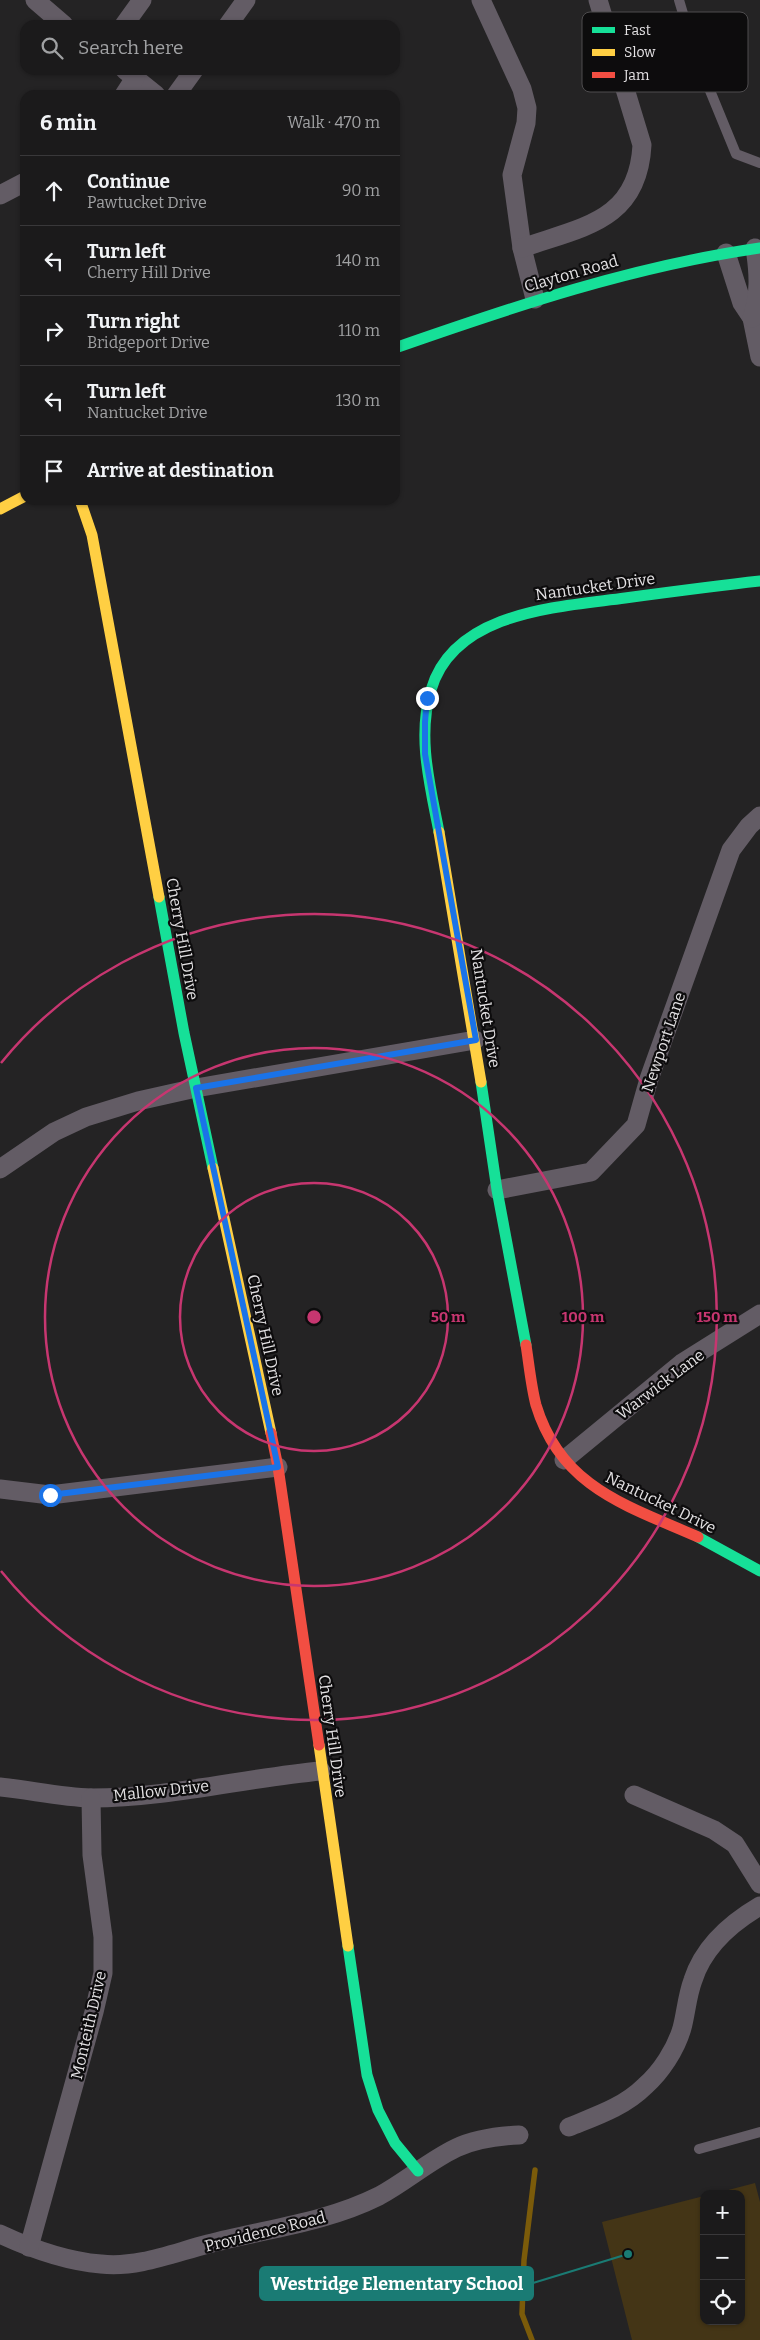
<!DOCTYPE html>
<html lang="en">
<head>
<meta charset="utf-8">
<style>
  body { margin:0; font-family:Bitter,serif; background:#242324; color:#f1f3f6 }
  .controls { position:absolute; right:15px; bottom:15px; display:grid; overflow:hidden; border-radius:10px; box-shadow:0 1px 4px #0004 }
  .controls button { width:45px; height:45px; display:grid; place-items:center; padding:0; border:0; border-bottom:1px solid #39383a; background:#1b1a1b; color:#f1f3f6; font:25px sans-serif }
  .stop { position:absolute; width:15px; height:15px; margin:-11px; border:4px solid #1a73e8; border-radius:50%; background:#fff }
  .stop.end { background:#1a73e8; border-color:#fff; box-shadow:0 1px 5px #0008 }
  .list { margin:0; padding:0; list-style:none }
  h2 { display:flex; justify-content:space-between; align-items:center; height:65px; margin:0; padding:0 20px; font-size:21px }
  h2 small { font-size:16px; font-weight:400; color:#a0a1a3 }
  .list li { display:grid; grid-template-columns:32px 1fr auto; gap:15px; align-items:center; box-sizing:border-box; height:70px; padding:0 20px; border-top:1px solid #39383a }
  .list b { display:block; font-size:19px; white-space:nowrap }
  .list p { margin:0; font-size:16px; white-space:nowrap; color:#a0a1a3 }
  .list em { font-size:16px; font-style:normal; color:#a0a1a3 }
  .icon { flex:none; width:28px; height:28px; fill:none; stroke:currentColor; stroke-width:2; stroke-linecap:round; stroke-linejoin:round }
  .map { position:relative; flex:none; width:760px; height:2340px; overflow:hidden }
  .search { position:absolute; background:#1b1a1b; box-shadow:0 1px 4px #0004; left:20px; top:20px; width:380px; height:55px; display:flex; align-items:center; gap:12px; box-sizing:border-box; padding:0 18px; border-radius:15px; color:#a0a1a3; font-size:19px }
  .panel { position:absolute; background:#1b1a1b; box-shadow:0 1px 4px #0004; left:20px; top:90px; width:380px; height:415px; border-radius:15px }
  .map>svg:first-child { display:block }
  .green { fill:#443516 }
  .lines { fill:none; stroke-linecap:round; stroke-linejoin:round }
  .stream { stroke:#7b5b0a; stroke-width:5.5 }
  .lane { stroke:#635c65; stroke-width:10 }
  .street { stroke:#635c65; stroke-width:19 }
  .fast { stroke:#16e098; stroke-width:11 }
  .slow { stroke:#ffcf43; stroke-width:11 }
  .jam { stroke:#f24e42; stroke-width:11 }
  .route { stroke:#1a73e8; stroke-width:6 }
  .ring { fill:none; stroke:#c73670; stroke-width:2.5 }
  .labels { text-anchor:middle; stroke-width:4.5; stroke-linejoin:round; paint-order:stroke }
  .street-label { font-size:16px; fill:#e4e2e4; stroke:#0d0c0d }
  .key { fill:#0d0c0d; stroke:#4e4c4e; stroke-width:1 }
  .key-label { font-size:14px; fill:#e4e2e4 }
  .centre { fill:#c73670; stroke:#0d0c0d; stroke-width:2.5 }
  .ring-label { font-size:15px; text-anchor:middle; font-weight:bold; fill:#c73670; stroke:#0d0c0d; stroke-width:4.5; stroke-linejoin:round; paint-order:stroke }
  .leader { fill:none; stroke:#1a7b74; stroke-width:2 }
  .callout-dot { fill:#1a7b74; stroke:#0d0c0d; stroke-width:2 }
  .callout { fill:#1a7b74; stroke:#1a7b74; stroke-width:2 }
  .callout-label { font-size:18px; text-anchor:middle; font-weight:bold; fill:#fff }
</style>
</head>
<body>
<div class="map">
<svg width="760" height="2340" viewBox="0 0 760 2340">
  <rect width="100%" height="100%" fill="#242324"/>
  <!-- green -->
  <polygon class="green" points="755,2183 760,2202 760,2340 632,2340 602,2222 704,2196 704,2321 741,2321 741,2194 713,2194"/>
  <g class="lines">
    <!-- stream -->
    <polyline class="stream" points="532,2340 522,2314 524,2260 535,2170"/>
    <!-- lane -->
    <g class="lane">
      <polyline points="679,0 695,54 736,154 760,163"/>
      <polyline points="699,2149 760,2132"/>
    </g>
    <!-- street -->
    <g class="street">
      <polyline points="35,0 64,25"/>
      <polyline points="481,0 522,89 527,108 526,123 512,175 522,248 535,299"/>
      <polyline points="124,25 142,0"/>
      <polyline points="228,25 246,0"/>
      <polyline points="125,70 156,95"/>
      <polyline points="124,95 135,78"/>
      <polyline points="176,95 194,70"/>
      <polyline points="0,195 25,182"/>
      <path d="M 522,248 C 581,227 638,222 642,145 L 598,0"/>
      <polyline points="726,253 742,303 752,318 760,357"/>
      <path d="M 752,318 C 760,294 759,274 755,248"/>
      <polyline points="0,1169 54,1132 86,1117 138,1101 196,1088 475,1040"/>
      <polyline points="497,1190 591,1172 636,1125 649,1079 731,850 749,826 760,816"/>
      <polyline points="564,1460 682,1363 760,1314"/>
      <polyline points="0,1489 50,1495 278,1467"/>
      <path d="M 0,1787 C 30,1790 61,1797 91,1798 C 168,1798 245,1778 321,1771"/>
      <polyline points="634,1795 714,1830 735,1844 760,1884"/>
      <path d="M 569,2127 C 596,2116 624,2107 645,2086 C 661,2072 676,2049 682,2028 C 686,2013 687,1996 693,1980 C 704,1946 731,1923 760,1906"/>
      <path d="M 0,2234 C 32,2249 65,2261 101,2264 C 138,2268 173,2253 208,2244 C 265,2229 325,2223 379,2196 C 405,2182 429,2161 456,2148 C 475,2139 498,2136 519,2135"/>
      <polyline points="29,2247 94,2012 103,1973 103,1937 92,1855 91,1798"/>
    </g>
    <!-- fast -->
    <g class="fast">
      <path d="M 395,348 C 515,306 634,266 760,248"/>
      <path d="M 439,832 C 430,785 417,737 431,690 C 454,611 559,607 625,598 C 670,592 715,586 760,581"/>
      <polyline points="159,897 184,1033 213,1168"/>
      <polyline points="481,1082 497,1190 526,1345"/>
      <polyline points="698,1537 760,1571"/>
      <polyline points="348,1946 367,2075 378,2110 395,2143 418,2171"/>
    </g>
    <!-- slow -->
    <g class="slow">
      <polyline points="80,500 92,535 159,897"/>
      <polyline points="0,509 25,496"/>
      <polyline points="439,832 481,1082"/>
      <polyline points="213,1168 271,1433"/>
      <polyline points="319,1745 348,1946"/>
    </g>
    <!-- jam -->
    <g class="jam">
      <path d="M 526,1345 C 529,1364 531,1386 536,1405 C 561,1488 628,1506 698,1537"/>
      <polyline points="271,1433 278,1467 319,1745"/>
    </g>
  </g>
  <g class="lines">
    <!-- route -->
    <polyline class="route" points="50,1495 278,1467 196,1088 476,1040 425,754 425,722 427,698"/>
  </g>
  <!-- distance rings -->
  <g class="ring">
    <circle cx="314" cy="1317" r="134"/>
    <circle cx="314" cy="1317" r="269"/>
    <path d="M1 1063A403 403 0 1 1 1 1571"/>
  </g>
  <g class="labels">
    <!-- street labels -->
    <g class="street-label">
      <text transform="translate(571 273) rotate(-16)" y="6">Clayton Road</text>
      <text transform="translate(595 586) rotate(-8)" y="6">Nantucket Drive</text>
      <text transform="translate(183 939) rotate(80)" y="6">Cherry Hill Drive</text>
      <text transform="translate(486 1008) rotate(81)" y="6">Nantucket Drive</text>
      <text transform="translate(663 1042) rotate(-71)" y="6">Newport Lane</text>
      <text transform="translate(266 1335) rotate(78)" y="6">Cherry Hill Drive</text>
      <text transform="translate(660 1384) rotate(-37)" y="6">Warwick Lane</text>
      <text transform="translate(661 1502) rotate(26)" y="6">Nantucket Drive</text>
      <text transform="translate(333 1736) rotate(82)" y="6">Cherry Hill Drive</text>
      <text transform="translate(161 1790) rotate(-6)" y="6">Mallow Drive</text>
      <text transform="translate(88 2025) rotate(-77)" y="6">Monteith Drive</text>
      <text transform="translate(265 2231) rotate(-14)" y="6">Providence Road</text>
    </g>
  </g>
  <!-- legend -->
  <rect x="582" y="12" width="166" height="80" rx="8" class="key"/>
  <rect x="592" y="27" width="23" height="6" fill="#16e098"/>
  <rect x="592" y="49" width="23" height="7" fill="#ffcf43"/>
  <rect x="592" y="72" width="23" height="6" fill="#f24e42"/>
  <g class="key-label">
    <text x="624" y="35">Fast</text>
    <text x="624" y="57">Slow</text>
    <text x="624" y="80">Jam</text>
  </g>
  <circle cx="314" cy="1317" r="8" class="centre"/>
  <g class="ring-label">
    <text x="448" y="1322">50 m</text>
    <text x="583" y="1322">100 m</text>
    <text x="717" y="1322">150 m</text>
  </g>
  <!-- callouts -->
  <path class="leader" d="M628 2254L533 2283"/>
  <circle class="callout-dot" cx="628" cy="2254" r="5"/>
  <rect class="callout" x="260" y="2267" width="273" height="33" rx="5"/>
  <g class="callout-label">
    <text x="397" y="2290">Westridge Elementary School</text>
  </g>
</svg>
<div class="controls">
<button>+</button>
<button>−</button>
<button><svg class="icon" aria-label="locate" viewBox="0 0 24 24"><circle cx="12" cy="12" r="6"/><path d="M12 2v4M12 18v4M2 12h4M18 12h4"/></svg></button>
</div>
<div class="stop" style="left:50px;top:1495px"></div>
<div class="stop end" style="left:427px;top:698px"></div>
<div class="search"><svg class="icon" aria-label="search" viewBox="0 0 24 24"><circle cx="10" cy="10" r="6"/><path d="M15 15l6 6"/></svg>Search here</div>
<section class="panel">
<h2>6 min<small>Walk · 470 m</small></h2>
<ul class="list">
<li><svg class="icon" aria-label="ahead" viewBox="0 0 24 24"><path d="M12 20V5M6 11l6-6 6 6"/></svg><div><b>Continue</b><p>Pawtucket Drive</p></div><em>90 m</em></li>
<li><svg class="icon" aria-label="left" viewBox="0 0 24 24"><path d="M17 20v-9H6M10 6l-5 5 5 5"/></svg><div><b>Turn left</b><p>Cherry Hill Drive</p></div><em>140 m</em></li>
<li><svg class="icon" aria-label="right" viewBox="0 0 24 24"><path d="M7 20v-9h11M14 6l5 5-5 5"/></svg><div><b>Turn right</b><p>Bridgeport Drive</p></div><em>110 m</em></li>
<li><svg class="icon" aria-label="left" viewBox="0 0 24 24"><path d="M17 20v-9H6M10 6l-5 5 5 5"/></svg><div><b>Turn left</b><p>Nantucket Drive</p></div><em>130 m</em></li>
<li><svg class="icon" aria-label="arrive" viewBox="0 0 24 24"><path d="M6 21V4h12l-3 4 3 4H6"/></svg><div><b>Arrive at destination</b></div></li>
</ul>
</section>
</div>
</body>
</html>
